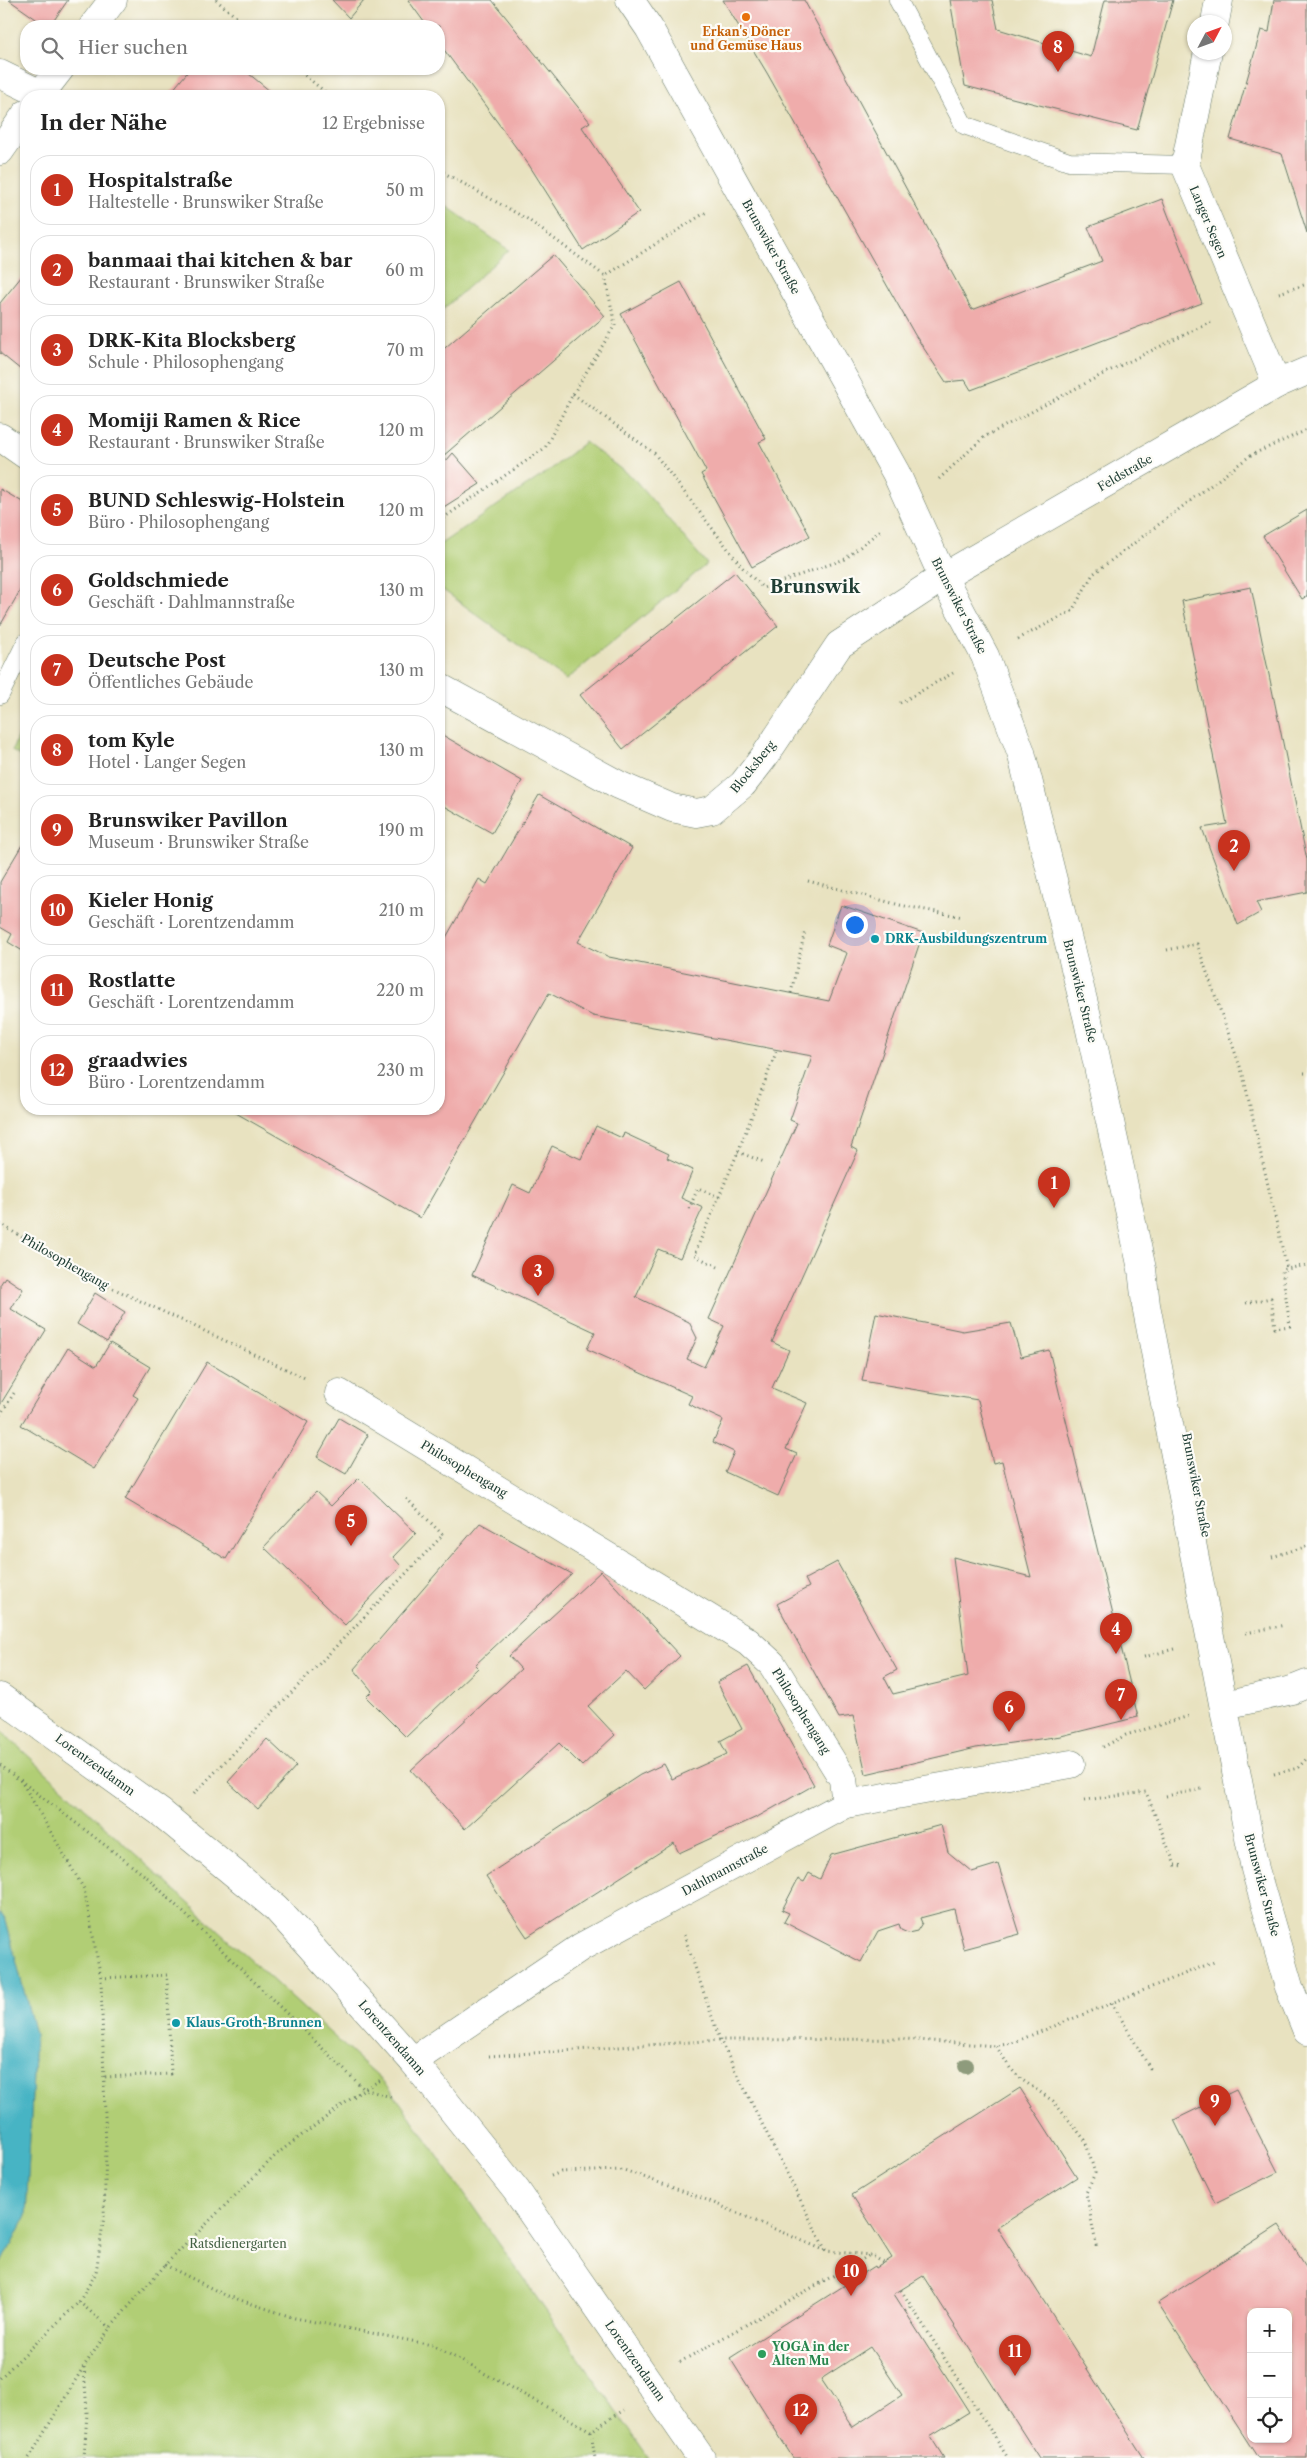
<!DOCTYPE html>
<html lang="de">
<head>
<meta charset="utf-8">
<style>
  body { margin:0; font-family:"Libre Caslon Text",serif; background:#f2f2f2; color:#222 }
  .controls { position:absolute; right:15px; bottom:15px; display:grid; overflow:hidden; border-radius:10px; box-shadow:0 1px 4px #0004 }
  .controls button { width:45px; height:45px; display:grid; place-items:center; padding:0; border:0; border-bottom:1px solid #e0e0e0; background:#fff; color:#222; font:25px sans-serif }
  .compass { position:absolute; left:1187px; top:15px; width:45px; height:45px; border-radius:50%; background:#fff; box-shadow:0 1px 4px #0004; rotate:49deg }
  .you { position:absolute; left:854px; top:924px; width:18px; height:18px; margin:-12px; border:4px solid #fff; border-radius:50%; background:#1a73e8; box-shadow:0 0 0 8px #1a73e833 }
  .badge { display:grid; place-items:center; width:32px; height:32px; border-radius:50%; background:#c8321e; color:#fff; font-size:16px; font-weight:700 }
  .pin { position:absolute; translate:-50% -41px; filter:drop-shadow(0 1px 2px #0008) }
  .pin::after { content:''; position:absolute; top:26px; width:18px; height:15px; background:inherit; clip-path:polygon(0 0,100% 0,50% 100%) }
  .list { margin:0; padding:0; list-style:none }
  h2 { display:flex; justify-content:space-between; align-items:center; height:65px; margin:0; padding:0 20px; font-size:21px }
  h2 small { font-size:16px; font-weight:400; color:#767676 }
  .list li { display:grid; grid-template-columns:32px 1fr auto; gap:15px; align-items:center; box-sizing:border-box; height:70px; margin:0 10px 10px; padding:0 10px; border:1px solid #e0e0e0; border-radius:20px }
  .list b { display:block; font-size:19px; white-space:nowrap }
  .list p { margin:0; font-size:16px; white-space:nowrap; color:#767676 }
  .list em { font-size:16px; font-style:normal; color:#767676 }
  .icon { flex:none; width:28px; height:28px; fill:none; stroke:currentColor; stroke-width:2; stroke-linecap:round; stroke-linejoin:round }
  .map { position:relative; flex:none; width:1307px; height:2458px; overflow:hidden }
  .search { position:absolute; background:#fff; box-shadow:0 1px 4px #0004; left:20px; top:20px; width:425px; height:55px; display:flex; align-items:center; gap:12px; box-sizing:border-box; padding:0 18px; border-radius:20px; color:#767676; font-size:19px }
  .panel { position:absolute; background:#fff; box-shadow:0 1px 4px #0004; left:20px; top:90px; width:425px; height:1025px; border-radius:20px }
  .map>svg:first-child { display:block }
  .green { fill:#b1ce75; stroke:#688654 }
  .water { fill:#47b4c4; stroke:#33787c }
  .building { fill:#efacab; fill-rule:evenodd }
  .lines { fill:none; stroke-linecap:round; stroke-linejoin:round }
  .service-casing { stroke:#657765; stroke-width:19 }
  .minor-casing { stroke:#657765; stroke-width:29 }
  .tertiary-casing { stroke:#657765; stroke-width:29 }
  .secondary-casing { stroke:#657765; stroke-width:29 }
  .path { stroke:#657765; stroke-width:3; stroke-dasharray:1 4; stroke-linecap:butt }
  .service { stroke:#fff; stroke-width:18 }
  .minor { stroke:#fff; stroke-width:28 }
  .tertiary { stroke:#fff; stroke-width:28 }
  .secondary { stroke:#fff; stroke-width:28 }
  .tree { fill:#8e9b7c }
  .food-dot { fill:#e8710a; stroke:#fdfcf7; stroke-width:2 }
  .culture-dot { fill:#0f9aa8; stroke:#fdfcf7; stroke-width:2 }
  .leisure-dot { fill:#2e9e5b; stroke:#fdfcf7; stroke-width:2 }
  .labels { text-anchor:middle; stroke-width:4.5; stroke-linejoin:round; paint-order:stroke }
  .food-label { font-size:12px; font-weight:bold; fill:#c56008; stroke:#fdfcf7 }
  .street-label { font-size:12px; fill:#1f3d34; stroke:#fdfcf7 }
  .culture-label { font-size:12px; font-weight:bold; fill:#0d838f; stroke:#fdfcf7; text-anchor:start }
  .park-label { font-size:12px; fill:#446144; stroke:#fdfcf7 }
  .leisure-label { font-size:12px; font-weight:bold; fill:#27864d; stroke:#fdfcf7; text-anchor:start }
  .district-label { font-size:18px; font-weight:bold; fill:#1f3d34; stroke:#fdfcf7 }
</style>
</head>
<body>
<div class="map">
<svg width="1307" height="2458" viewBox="0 0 1307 2458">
  <rect width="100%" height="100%" fill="#fdfcf7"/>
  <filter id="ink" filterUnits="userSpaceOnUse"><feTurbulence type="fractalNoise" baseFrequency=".02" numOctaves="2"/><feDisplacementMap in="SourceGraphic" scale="10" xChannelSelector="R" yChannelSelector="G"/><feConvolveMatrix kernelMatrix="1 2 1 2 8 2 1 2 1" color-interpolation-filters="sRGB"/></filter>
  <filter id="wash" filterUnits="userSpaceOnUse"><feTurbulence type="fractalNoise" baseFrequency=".0096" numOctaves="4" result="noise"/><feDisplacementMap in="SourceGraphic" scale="20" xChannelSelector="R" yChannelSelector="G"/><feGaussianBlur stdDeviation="1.12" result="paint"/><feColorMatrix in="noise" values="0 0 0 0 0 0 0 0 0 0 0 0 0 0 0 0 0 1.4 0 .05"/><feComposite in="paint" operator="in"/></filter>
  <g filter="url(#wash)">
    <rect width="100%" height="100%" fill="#e8e2c0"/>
    <!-- green -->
    <g class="green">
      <polygon points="439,201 509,250 439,313"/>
      <polygon points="585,442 634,479 707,564 566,680 439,587 439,545 550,470"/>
      <polygon points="26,714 26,759 12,751"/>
      <polygon points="0,1730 390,2088 649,2458 0,2458 0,2267 26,2216 35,2034 6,1921 0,1912"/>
    </g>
    <!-- water -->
    <polygon class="water" points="0,1912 6,1921 35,2034 26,2216 0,2267"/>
    <g id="blocks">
      <!-- building -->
      <g class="building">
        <polygon points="9,0 68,0 50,26 46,26"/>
        <polygon points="332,0 364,0 349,18"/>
        <polygon points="408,0 492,0 590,122 582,127 639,212 583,250 529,165 439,43 439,26 427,26"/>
        <polygon points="723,0 804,0 972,310 1102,261 1088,227 1162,199 1202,303 971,390 965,380 946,382 915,335 767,73"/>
        <polygon points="950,0 992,0 998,29 1091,57 1105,0 1173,0 1137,130 965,86"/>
        <polygon points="1274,0 1307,0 1307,233 1282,154 1230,139 1261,30 1269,32"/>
        <polygon points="190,69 243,69 276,96 168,96"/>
        <polygon points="553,255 605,316 442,457 446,461 453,453 480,484 439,510 439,353"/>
        <polygon points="26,271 26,374 0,353 0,303"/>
        <polygon points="681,282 766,439 759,442 810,536 752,567 701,474 706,471 621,314"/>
        <polygon points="0,489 26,504 26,580 0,626"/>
        <polygon points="1307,510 1307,596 1302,599 1263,536"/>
        <polygon points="735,572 778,626 623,749 580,695"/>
        <polygon points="1251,587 1307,860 1307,892 1256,902 1261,912 1238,925 1202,828 1227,824 1182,601"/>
        <polygon points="439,733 522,781 492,833 439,803"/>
        <polygon points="539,795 632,848 578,942 609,957 829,1001 847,953 827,945 841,905 923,933 851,1147 858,1151 772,1342 789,1350 772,1388 807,1403 786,1449 797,1454 778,1496 725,1472 734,1452 713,1442 723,1420 688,1404 692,1396 587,1349 595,1332 472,1275 513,1185 530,1193 552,1146 581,1159 596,1126 622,1138 624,1133 669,1154 667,1158 693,1170 681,1198 703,1208 700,1214 680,1258 658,1249 636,1297 689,1322 697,1338 687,1359 704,1367 724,1326 709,1319 797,1123 790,1120 812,1056 593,1016 549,993 420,1218 229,1109 439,1109 439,950 479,879 487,884"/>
        <polygon points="22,845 26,848 26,953 8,942 12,934 0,927 0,882"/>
        <polygon points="5,1277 23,1289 11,1309 46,1330 0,1405 0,1285"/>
        <polygon points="95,1293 125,1312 107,1342 77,1324"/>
        <polygon points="876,1313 963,1331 1011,1323 1021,1357 1049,1350 1138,1717 1061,1736 976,1748 866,1774 853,1716 839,1718 777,1604 809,1587 805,1579 837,1562 897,1670 884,1677 893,1694 968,1676 953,1557 1031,1577 1002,1461 993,1463 978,1400 862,1381"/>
        <polygon points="110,1343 150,1367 133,1395 138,1398 94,1469 21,1425 68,1348 96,1366"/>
        <polygon points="207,1362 308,1422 226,1559 125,1499"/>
        <polygon points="339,1418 368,1435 346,1474 317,1457"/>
        <polygon points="359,1478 416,1533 393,1557 401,1566 345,1625 264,1547 316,1492 331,1506"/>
        <polygon points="480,1523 572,1574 475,1665 478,1668 406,1737 366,1697 372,1691 354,1669"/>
        <polygon points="601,1571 680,1656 644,1690 626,1671 588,1706 615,1735 582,1766 559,1743 465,1829 411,1770 521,1669 509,1656"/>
        <polygon points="748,1666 814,1785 759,1816 679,1853 674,1843 527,1937 486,1876 640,1775 664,1764 672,1779 727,1754 720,1741 742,1729 717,1682"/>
        <polygon points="267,1739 296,1766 258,1809 228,1782"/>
        <polygon points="941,1825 948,1852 972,1872 998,1864 1020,1934 964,1949 954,1909 920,1918 922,1923 917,1931 908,1933 901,1930 899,1924 878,1931 861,1962 784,1922 789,1913 782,1910 798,1879 804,1882 809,1873 820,1879 831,1855"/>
        <path d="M 1020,2088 L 1077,2177 L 997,2228 L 1144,2458 L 1039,2458 L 923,2276 L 894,2294 L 969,2412 L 930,2436 L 944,2458 L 793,2458 L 730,2358 L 875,2266 L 876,2268 L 892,2258 L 852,2195 ZM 870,2347 L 902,2395 L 853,2427 L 821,2379 Z"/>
        <polygon points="1236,2090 1278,2172 1215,2203 1174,2120"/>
        <path d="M 1279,2225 L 1307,2268 L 1307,2458 L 1258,2458 L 1158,2303 ZM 1251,2312 L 1288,2312 L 1288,2439 L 1251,2439 Z"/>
      </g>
    </g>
  </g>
  <g filter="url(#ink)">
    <use href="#blocks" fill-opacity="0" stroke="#657765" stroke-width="1"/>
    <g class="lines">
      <defs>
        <g id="service">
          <polyline points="898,0 964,125 1069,162 1185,165"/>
          <polyline points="0,695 26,642"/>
        </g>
        <g id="minor">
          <polyline points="1215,22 1219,0"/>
          <polyline points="93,26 113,0"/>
          <polyline points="1208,52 1185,165 1277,384"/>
          <polyline points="0,74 41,94"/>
          <polyline points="39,96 60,69"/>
          <polyline points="0,151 26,114"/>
          <polyline points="0,437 26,455"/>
          <polyline points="439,687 619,785 672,808 696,813 712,810 743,784 764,757 839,645 943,577"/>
          <polyline points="339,1393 748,1642 772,1664 843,1779 846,1804"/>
          <polyline points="0,1697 160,1812 276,1908 413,2061 516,2190 701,2458"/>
          <polyline points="1225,1705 1292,1690 1307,1684"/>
          <polyline points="413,2061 581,1947 846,1804 1071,1764"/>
        </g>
        <polyline id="tertiary" points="943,577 1277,384 1307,371"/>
        <polyline id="secondary" points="630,0 649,28 896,473 943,577 985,656 1021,752 1087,1016 1142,1269 1146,1305 1255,1869 1289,1987 1307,2031"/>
      </defs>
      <!-- service casing -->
      <use href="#service" class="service-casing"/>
      <!-- minor casing -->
      <use href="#minor" class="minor-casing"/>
      <!-- tertiary casing -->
      <use href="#tertiary" class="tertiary-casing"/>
      <!-- secondary casing -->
      <use href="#secondary" class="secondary-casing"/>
      <!-- path -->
      <g class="path">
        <polyline points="216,0 247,26"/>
        <polyline points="297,69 330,96"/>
        <polyline points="439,170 527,219 605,276 708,211"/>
        <polyline points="1279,293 1307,284"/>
        <polyline points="573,394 654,453 742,567 763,588 845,559 882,529"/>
        <polyline points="939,479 984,437 1107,372 1211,322"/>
        <polyline points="439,521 545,448 573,394 615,325 605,276"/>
        <polyline points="1018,639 1072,611 1093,574 1251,455 1307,430"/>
        <polyline points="900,703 953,673"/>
        <polyline points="808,881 900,905 963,917"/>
        <polyline points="1167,950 1197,944 1243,1075 1287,1269"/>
        <polyline points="791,993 805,931"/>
        <polyline points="1304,1073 1307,1073"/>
        <polyline points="738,1152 764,1162"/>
        <polyline points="689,1209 698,1188 719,1197"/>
        <polyline points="0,1224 89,1277 307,1379"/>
        <polyline points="718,1267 694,1255 738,1152 777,1050"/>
        <polyline points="1246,1303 1271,1298 1275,1328 1290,1326 1282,1270 1307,1265"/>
        <polyline points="0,1415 16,1390"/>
        <polyline points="1272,1557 1307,1546"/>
        <polyline points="1246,1633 1285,1625"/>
        <polyline points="1144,1657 1174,1649"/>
        <polyline points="1103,1747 1126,1735 1189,1716"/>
        <polyline points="0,1765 148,1878 364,2089 394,2098"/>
        <polyline points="1274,1774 1298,1768 1307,1758"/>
        <polyline points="194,1794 443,1535 404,1496"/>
        <polyline points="1166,1796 1202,1789"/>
        <polyline points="1085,1800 1146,1792 1175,1865 1184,1866"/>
        <polyline points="684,1935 720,2040 826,2251"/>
        <polyline points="101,1978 167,1975 171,2074 103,2077"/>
        <polyline points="1112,2003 1151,2070"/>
        <polyline points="996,2046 1010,2068 1021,2079 1053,2101 1085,2140 1095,2173 1086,2193 1097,2249"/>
        <polyline points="489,2056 720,2040 905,2039 996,2046 1012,2043 1214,1962"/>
        <polyline points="551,2176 561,2172 624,2170 707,2200 826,2251 871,2255 884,2263"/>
        <polyline points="165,2265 225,2295 295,2318 432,2345 591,2431 624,2410"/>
        <polyline points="901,2290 1008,2458"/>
        <polyline points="79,2302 110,2328"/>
        <polyline points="905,2311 912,2306"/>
        <polyline points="680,2362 870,2255"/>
        <polyline points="84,2367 87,2413 84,2458"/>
        <polyline points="0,2378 79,2302 96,2273 104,2216 106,2150 101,1978 84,1889 20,1779"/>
        <polyline points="591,2431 595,2458"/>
        <polyline points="29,2458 84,2366 110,2328 165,2265 278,2153 364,2089 381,2080"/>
      </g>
      <!-- service -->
      <use href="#service" class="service"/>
      <!-- minor -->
      <use href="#minor" class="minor"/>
      <!-- tertiary -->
      <use href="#tertiary" class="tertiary"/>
      <!-- secondary -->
      <use href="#secondary" class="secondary"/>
    </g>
    <!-- trees -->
    <circle class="tree" cx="966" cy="2066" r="8"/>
  </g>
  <!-- markers -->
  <circle class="food-dot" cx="746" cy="17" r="5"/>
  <g class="culture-dot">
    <circle cx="875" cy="939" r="5"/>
    <circle cx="176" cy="2023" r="5"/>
  </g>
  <circle class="leisure-dot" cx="762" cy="2354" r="5"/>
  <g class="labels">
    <!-- food labels -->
    <g class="food-label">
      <text x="746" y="36">Erkan's Döner<tspan x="746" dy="14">und Gemüse Haus</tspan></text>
    </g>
    <!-- street labels -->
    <g class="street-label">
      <text transform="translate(1208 222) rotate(67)" y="4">Langer Segen</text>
      <text transform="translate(771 247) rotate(61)" y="4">Brunswiker Straße</text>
      <text transform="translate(1125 473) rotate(-30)" y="4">Feldstraße</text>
      <text transform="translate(959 606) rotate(63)" y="4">Brunswiker Straße</text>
      <text transform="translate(753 767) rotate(-51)" y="4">Blocksberg</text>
      <text transform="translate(1080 991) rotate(76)" y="4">Brunswiker Straße</text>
      <text transform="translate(65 1262) rotate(30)" y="4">Philosophengang</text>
      <text transform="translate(464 1469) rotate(31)" y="4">Philosophengang</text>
      <text transform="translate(1196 1485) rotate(79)" y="4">Brunswiker Straße</text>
      <text transform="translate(801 1711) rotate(58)" y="4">Philosophengang</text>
      <text transform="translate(95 1765) rotate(36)" y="4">Lorentzendamm</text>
      <text transform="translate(725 1870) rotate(-28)" y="4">Dahlmannstraße</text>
      <text transform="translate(1262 1885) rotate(75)" y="4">Brunswiker Straße</text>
      <text transform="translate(392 2038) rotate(49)" y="4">Lorentzendamm</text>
      <text transform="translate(635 2361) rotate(55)" y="4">Lorentzendamm</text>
    </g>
    <!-- culture labels -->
    <g class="culture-label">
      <text x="885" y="943">DRK-Ausbildungszentrum</text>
      <text x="186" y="2027">Klaus-Groth-Brunnen</text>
    </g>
    <!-- park labels -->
    <g class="park-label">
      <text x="238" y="2248">Ratsdienergarten</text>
    </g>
    <!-- leisure labels -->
    <g class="leisure-label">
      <text x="772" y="2351">YOGA in der<tspan x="772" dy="14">Alten Mu</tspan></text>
    </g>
    <!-- district labels -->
    <g class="district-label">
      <text x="815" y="593">Brunswik</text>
    </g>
  </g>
</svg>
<div class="controls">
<button>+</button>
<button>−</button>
<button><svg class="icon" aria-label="locate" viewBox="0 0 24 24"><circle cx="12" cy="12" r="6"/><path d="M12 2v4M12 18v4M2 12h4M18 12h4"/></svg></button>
</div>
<svg class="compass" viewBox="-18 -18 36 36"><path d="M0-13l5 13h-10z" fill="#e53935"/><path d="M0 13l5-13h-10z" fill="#767676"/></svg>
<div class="you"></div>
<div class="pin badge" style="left:1054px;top:1208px">1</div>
<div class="pin badge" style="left:1234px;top:871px">2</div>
<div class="pin badge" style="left:538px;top:1296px">3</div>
<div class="pin badge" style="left:1116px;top:1654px">4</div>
<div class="pin badge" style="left:351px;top:1546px">5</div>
<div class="pin badge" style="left:1009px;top:1732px">6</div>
<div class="pin badge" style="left:1121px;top:1720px">7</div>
<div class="pin badge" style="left:1058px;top:72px">8</div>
<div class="pin badge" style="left:1215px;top:2126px">9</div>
<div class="pin badge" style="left:851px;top:2296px">10</div>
<div class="pin badge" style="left:1015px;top:2376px">11</div>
<div class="pin badge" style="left:801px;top:2435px">12</div>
<div class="search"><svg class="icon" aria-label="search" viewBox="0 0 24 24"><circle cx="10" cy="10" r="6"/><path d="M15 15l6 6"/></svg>Hier suchen</div>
<section class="panel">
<h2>In der Nähe<small>12 Ergebnisse</small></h2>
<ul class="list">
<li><span class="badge">1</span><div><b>Hospitalstraße</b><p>Haltestelle · Brunswiker Straße</p></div><em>50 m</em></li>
<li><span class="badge">2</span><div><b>banmaai thai kitchen &amp; bar</b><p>Restaurant · Brunswiker Straße</p></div><em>60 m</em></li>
<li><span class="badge">3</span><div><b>DRK-Kita Blocksberg</b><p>Schule · Philosophengang</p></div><em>70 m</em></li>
<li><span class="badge">4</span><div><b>Momiji Ramen &amp; Rice</b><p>Restaurant · Brunswiker Straße</p></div><em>120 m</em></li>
<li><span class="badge">5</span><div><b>BUND Schleswig-Holstein</b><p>Büro · Philosophengang</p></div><em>120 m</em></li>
<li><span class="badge">6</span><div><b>Goldschmiede</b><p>Geschäft · Dahlmannstraße</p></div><em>130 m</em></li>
<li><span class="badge">7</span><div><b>Deutsche Post</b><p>Öffentliches Gebäude</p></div><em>130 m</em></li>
<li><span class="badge">8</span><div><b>tom Kyle</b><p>Hotel · Langer Segen</p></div><em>130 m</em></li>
<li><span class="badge">9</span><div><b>Brunswiker Pavillon</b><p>Museum · Brunswiker Straße</p></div><em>190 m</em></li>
<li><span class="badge">10</span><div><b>Kieler Honig</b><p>Geschäft · Lorentzendamm</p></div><em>210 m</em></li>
<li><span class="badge">11</span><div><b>Rostlatte</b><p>Geschäft · Lorentzendamm</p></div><em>220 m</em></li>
<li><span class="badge">12</span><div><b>graadwies</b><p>Büro · Lorentzendamm</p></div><em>230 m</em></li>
</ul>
</section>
</div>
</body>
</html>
